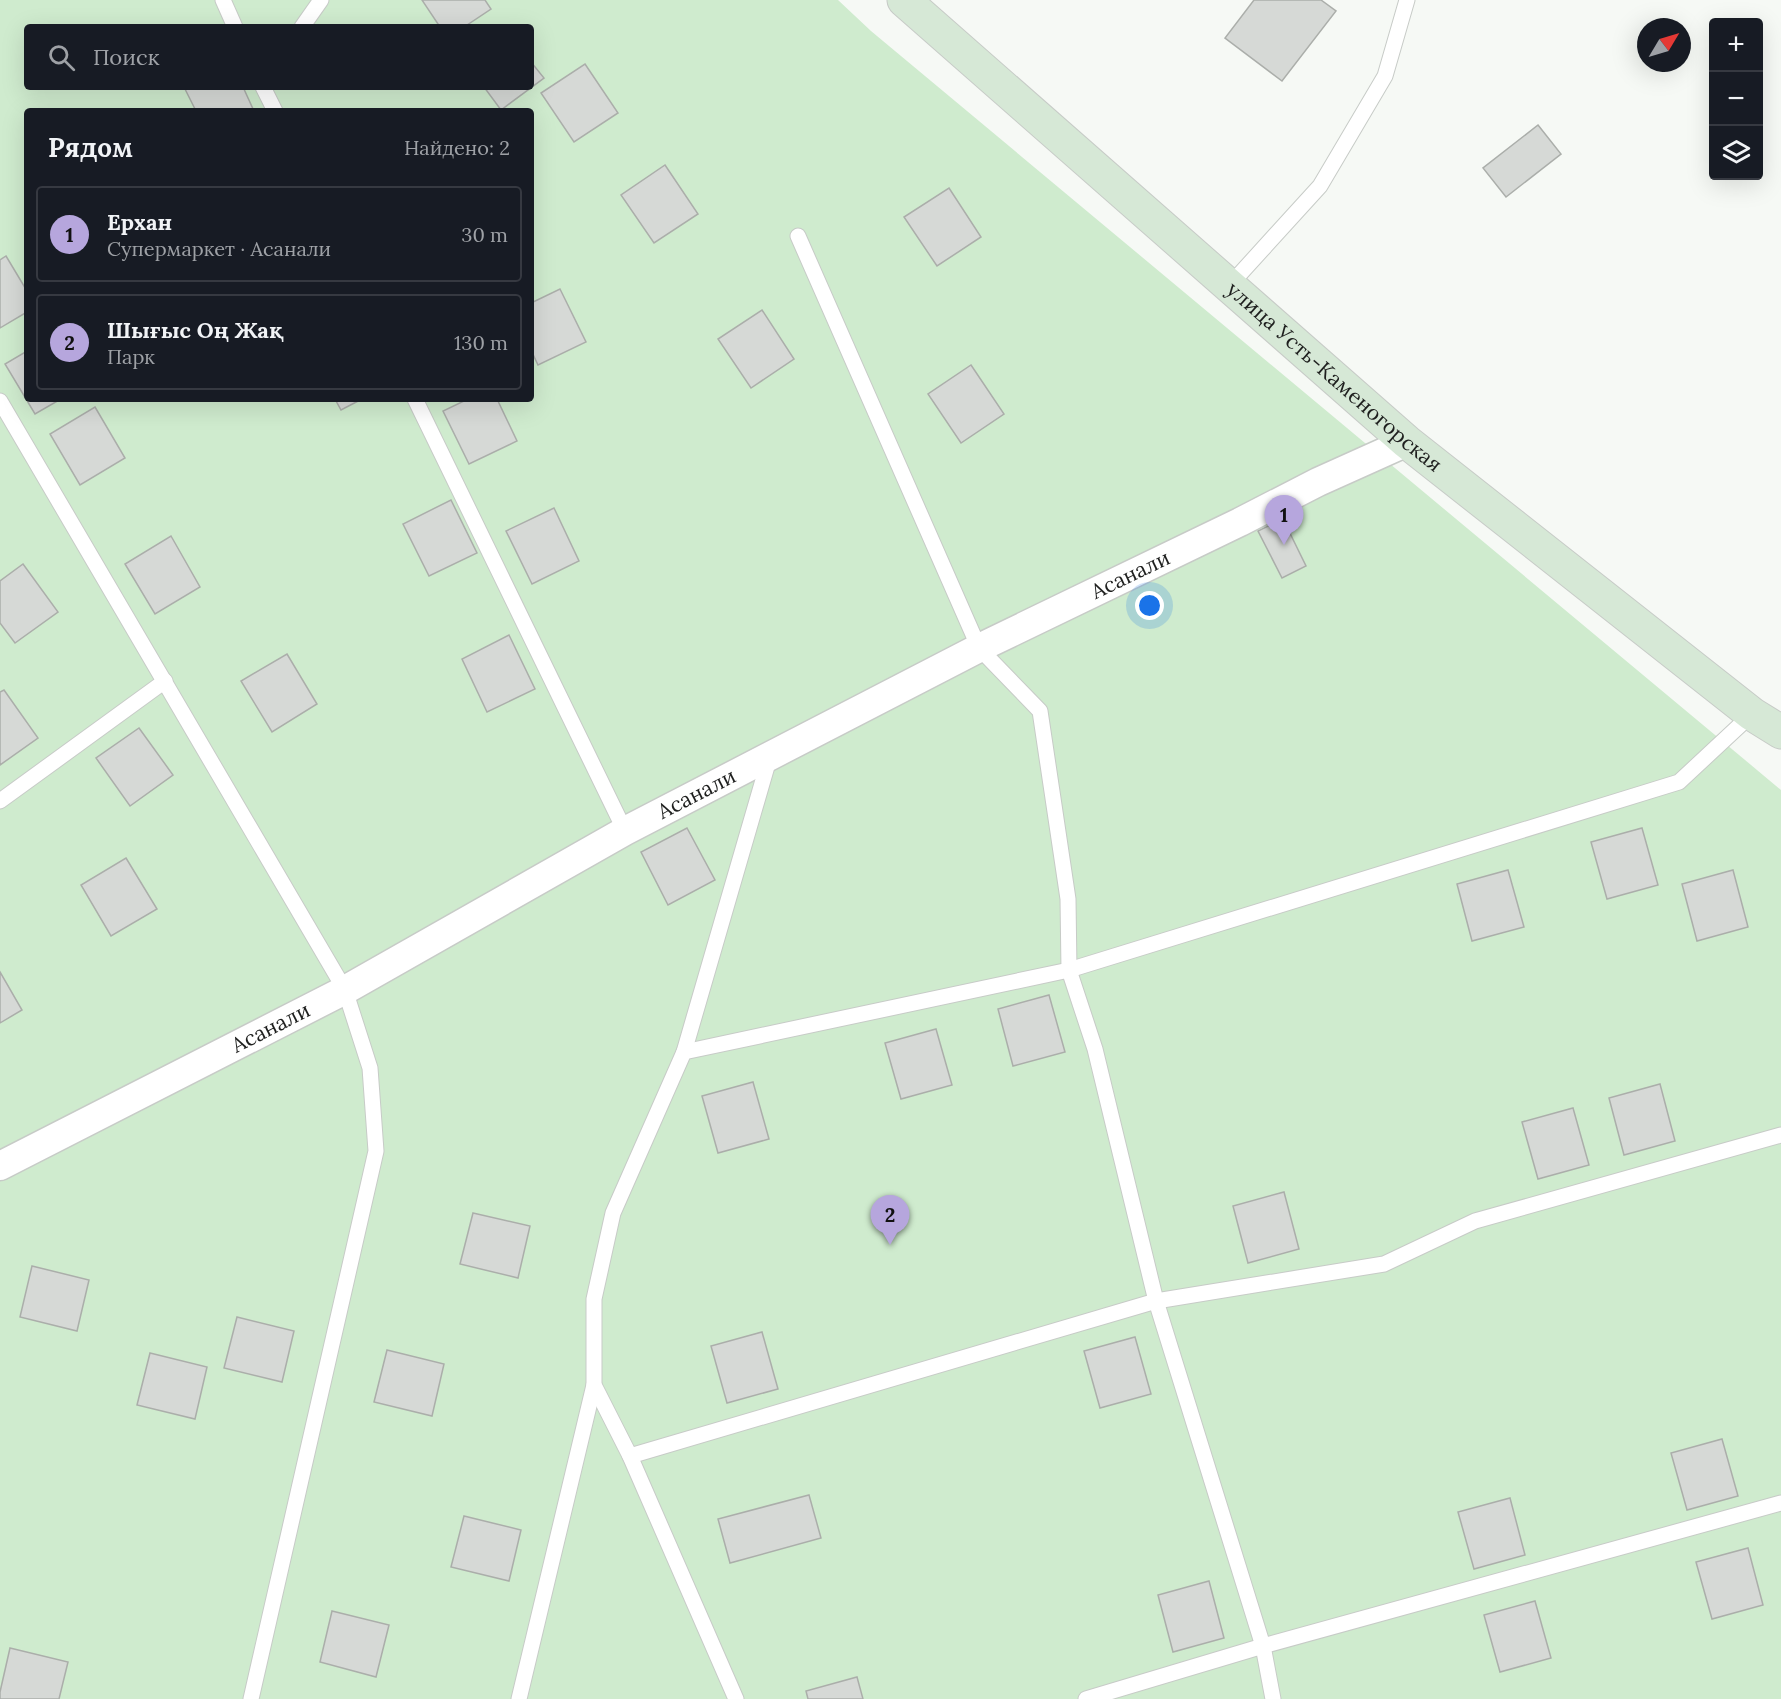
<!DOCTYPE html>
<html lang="ru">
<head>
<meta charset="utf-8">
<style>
  body { margin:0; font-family:Lora,serif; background:#20242c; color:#f1f3f6 }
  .controls { position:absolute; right:18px; top:18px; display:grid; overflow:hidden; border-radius:6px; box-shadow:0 6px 24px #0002 }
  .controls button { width:54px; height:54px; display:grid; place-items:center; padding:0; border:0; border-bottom:2px solid #363941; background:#171b24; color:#f1f3f6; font:30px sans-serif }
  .compass { position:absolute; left:1637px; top:18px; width:54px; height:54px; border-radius:50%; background:#171b24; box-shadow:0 6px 24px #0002; rotate:52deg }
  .you { position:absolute; left:1150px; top:606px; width:21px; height:21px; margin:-15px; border:4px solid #fff; border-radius:50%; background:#1a73e8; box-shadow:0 0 0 9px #1a73e833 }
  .badge { display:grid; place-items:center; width:39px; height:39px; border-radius:50%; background:#b6a6dd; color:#111; font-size:20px; font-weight:700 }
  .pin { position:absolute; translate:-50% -50px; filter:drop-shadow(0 2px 3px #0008) }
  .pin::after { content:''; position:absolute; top:32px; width:21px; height:18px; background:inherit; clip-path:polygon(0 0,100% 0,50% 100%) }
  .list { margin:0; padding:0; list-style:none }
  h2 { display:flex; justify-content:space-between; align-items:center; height:78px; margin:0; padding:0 24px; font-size:26px }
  h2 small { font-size:20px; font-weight:400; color:#9ea1a6 }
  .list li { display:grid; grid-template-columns:39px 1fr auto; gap:18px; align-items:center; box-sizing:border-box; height:96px; margin:0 12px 12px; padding:0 12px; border:2px solid #363941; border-radius:6px }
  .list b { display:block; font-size:22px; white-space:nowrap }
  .list p { margin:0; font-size:20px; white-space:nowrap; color:#9ea1a6 }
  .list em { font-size:20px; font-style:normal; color:#9ea1a6 }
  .icon { flex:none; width:33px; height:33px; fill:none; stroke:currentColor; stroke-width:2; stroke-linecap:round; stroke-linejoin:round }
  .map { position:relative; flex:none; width:1781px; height:1699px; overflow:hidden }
  .search { position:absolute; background:#171b24; box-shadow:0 6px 24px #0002; left:24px; top:24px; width:510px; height:66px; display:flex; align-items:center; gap:15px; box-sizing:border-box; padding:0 21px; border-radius:6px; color:#9ea1a6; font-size:22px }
  .panel { position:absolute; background:#171b24; box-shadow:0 6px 24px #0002; left:24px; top:108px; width:510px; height:294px; border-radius:6px }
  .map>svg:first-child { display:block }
  .green { fill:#cfebce; fill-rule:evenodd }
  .building { fill:#d6d9d6; stroke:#abaeaa; stroke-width:1.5 }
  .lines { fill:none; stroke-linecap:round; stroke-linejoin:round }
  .lane-casing { stroke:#c7cbc7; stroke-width:17 }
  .street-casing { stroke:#c7cbc7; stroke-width:31 }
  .secondary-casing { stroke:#c7cbc7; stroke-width:35 }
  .lane { stroke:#fff; stroke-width:15 }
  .street { stroke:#fff; stroke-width:28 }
  .secondary { stroke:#d6e8d6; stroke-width:33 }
  .labels { text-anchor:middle; stroke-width:4.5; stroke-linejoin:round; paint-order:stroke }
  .street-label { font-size:21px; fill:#1e1f1e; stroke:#fff }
</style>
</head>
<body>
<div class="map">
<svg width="1781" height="1699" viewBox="0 0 1781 1699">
  <rect width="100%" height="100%" fill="#f6f9f5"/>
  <!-- green -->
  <path class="green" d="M 0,0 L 838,0 L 871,31 L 1781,790 L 1781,1699 L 0,1699 ZM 27,27 L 531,27 L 531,87 L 27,87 ZM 27,111 L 531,111 L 531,399 L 27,399 Z"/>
  <!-- building -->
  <g class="building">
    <polygon points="422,0 485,0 491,9 464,27 440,27"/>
    <polygon points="1254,0 1321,0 1336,11 1282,81 1225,38"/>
    <polygon points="531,62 544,78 501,110 484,87 531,87"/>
    <polygon points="585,64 618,113 574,142 541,93"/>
    <polygon points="184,87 243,87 253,109 249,111 196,111"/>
    <polygon points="1538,125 1561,154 1506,197 1483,168"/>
    <polygon points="665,165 698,214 654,243 621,195"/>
    <polygon points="949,188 981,237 937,266 904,217"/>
    <polygon points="6,256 27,291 27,312 0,328 0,260"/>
    <polygon points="560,289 586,342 538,365 531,350 531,303"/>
    <polygon points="762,310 794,359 751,388 718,339"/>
    <polygon points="27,351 27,399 61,399 35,414 5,364"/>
    <polygon points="971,365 1004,414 961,443 928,394"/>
    <polygon points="335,399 362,399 341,410"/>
    <polygon points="468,399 497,399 517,441 469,464 443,411"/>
    <polygon points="95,407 125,458 80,485 50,434"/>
    <polygon points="451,500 477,553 429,576 403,524"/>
    <polygon points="554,508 579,561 532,584 506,531"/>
    <polygon points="1283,519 1306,566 1282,578 1258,531"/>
    <polygon points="171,536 200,587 155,614 125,564"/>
    <polygon points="23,564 58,612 15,643 0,623 0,581"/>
    <polygon points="509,635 535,689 487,712 462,659"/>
    <polygon points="287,654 317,704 272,732 241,681"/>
    <polygon points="4,690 38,738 0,765 0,692"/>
    <polygon points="139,728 173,775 130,806 96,758"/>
    <polygon points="687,828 715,880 668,905 641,852"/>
    <polygon points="1642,828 1658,885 1607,899 1591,842"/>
    <polygon points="126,858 157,909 111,936 81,885"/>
    <polygon points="1508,870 1524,927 1472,941 1457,884"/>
    <polygon points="1733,870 1748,927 1697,941 1682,884"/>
    <polygon points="0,972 22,1010 0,1023"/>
    <polygon points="1049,995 1065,1052 1013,1066 998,1009"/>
    <polygon points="936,1029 952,1085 901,1099 885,1043"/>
    <polygon points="753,1082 769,1139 718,1153 702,1096"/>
    <polygon points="1660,1084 1675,1141 1624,1155 1609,1098"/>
    <polygon points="1573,1108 1589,1165 1538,1179 1522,1122"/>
    <polygon points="1284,1192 1299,1249 1248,1263 1233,1206"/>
    <polygon points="473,1213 530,1226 518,1278 460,1264"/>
    <polygon points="32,1266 89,1280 77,1331 20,1317"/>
    <polygon points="237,1317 294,1331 282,1382 224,1368"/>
    <polygon points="762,1332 778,1389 727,1403 711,1346"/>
    <polygon points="1135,1337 1151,1394 1100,1408 1084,1351"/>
    <polygon points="387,1350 444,1364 432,1416 374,1402"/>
    <polygon points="150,1353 207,1367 195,1419 137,1405"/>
    <polygon points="1722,1439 1738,1496 1687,1510 1671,1453"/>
    <polygon points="809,1495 821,1538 730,1563 718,1519"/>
    <polygon points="1510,1498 1525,1555 1474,1569 1458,1512"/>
    <polygon points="464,1516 521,1530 509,1581 451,1567"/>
    <polygon points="1748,1548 1763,1605 1712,1619 1696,1562"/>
    <polygon points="1209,1581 1224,1638 1173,1652 1158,1595"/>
    <polygon points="1535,1601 1551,1658 1500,1672 1484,1615"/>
    <polygon points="332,1611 389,1625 376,1677 320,1662"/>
    <polygon points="10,1648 68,1662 59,1699 0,1699 0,1692"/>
    <polygon points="857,1677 863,1699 808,1699 806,1691"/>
  </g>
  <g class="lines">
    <defs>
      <g id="lane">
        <polyline points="223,0 235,27"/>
        <polyline points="302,27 321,0"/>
        <polyline points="263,87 275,111"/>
        <polyline points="798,236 979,648 1040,711 1068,899 1069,970 1095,1049 1156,1301 1263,1646 1273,1699"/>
        <polyline points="1229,286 1320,186 1385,76 1407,0"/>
        <polyline points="415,399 625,831"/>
        <polyline points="0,401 345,990 370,1068 376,1151 251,1699"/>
        <polyline points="0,801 165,681"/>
        <polyline points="684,1052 770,756"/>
        <polyline points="630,1456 1156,1301 1384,1264 1475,1221 1781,1135"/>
        <polyline points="519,1699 594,1385"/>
        <polyline points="736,1699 630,1456 594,1385 594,1299 613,1213 684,1052 1069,970 1679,782 1752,714"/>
        <polyline points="1086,1699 1263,1646 1781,1503"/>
      </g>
      <g id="street">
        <path id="s1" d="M 0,1166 L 345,990 L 625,831 L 770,756 L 979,648 L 1240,522 L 1318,482 L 1407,442"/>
      </g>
      <g id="secondary">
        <path id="s2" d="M 904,0 L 1407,442 L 1752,714 L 1781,732"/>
      </g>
    </defs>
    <!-- lane casing -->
    <use href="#lane" class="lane-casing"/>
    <!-- street casing -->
    <use href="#street" class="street-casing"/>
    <!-- secondary casing -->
    <use href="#secondary" class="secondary-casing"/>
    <!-- lane -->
    <use href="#lane" class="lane"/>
    <!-- street -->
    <use href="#street" class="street"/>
    <!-- secondary -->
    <use href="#secondary" class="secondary"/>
  </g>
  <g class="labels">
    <!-- street labels -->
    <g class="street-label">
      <text dy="7" stroke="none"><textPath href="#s2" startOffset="572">улица Усть-Каменогорская</textPath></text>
      <text dy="7" stroke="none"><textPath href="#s1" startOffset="1276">Асанали</textPath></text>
      <text dy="7" stroke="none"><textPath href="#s1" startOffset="790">Асанали</textPath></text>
      <text dy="7" stroke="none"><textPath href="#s1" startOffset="304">Асанали</textPath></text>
    </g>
  </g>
</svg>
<div class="controls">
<button>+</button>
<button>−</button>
<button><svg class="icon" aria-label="layers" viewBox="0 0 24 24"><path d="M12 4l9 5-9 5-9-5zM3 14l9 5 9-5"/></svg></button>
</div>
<svg class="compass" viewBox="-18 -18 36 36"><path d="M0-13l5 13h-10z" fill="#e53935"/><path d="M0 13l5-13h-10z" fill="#9ea1a6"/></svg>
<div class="you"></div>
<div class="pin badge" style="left:1284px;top:545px">1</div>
<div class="pin badge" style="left:890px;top:1245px">2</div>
<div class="search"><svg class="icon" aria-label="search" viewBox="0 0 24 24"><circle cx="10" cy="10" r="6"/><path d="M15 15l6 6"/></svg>Поиск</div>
<section class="panel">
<h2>Рядом<small>Найдено: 2</small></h2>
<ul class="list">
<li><span class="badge">1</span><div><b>Ерхан</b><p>Супермаркет · Асанали</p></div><em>30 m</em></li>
<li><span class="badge">2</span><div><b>Шығыс Оң Жақ</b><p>Парк</p></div><em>130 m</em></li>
</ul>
</section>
</div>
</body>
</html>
